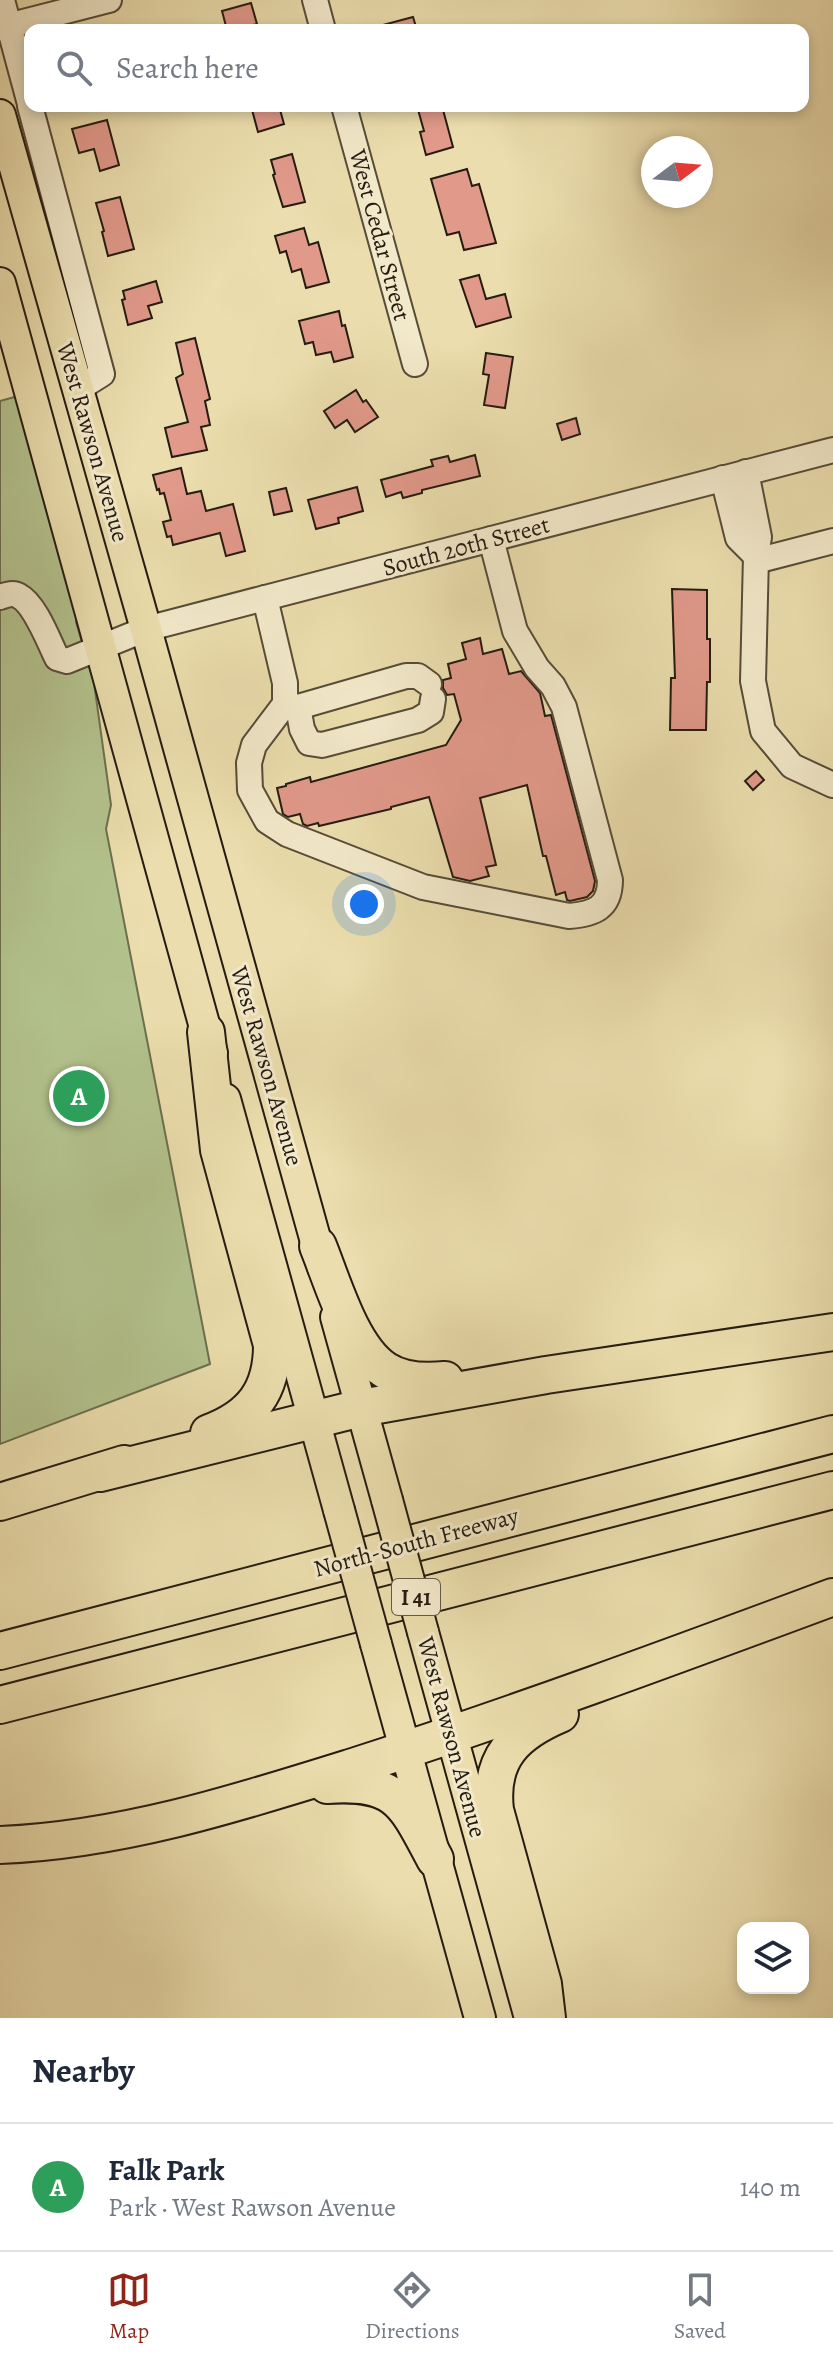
<!DOCTYPE html>
<html lang="en">
<head>
<meta charset="utf-8">
<style>
  body { margin:0; font-family:Alegreya,serif; background:#f6f6f7; color:#1f2937 }
  .controls { position:absolute; right:24px; bottom:24px; display:grid; overflow:hidden; border-radius:16px; box-shadow:0 4px 12px #0003 }
  .controls button { width:72px; height:72px; display:grid; place-items:center; padding:0; border:0; border-bottom:2px solid #e0e1e3; background:#fff; color:#1f2937; font:40px sans-serif }
  .compass { position:absolute; left:641px; top:136px; width:72px; height:72px; border-radius:50%; background:#fff; box-shadow:0 4px 12px #0003; rotate:74deg }
  .you { position:absolute; left:364px; top:904px; width:28px; height:28px; margin:-20px; border:6px solid #fff; border-radius:50%; background:#1a73e8; box-shadow:0 0 0 12px #1a73e833 }
  .badge { display:grid; place-items:center; width:52px; height:52px; border-radius:50%; background:#8f2418; color:#fff; font-size:26px; font-weight:700 }
  .pin { position:absolute; translate:-50% -50%; border:4px solid #fff; box-shadow:0 2px 8px #0006 }
  .list { margin:0; padding:0; list-style:none }
  h2 { display:flex; justify-content:space-between; align-items:center; height:104px; margin:0; padding:0 32px; font-size:34px }
  h2 small { font-size:26px; font-weight:400; color:#747a83 }
  .list li { display:grid; grid-template-columns:52px 1fr auto; gap:24px; align-items:center; box-sizing:border-box; height:128px; padding:0 32px; border-top:2px solid #e0e1e3 }
  .list b { display:block; font-size:30px; white-space:nowrap }
  .list p { margin:0; font-size:26px; white-space:nowrap; color:#747a83 }
  .list em { font-size:26px; font-style:normal; color:#747a83 }
  .icon { flex:none; width:44px; height:44px; fill:none; stroke:currentColor; stroke-width:2; stroke-linecap:round; stroke-linejoin:round }
  .map { position:relative; flex:none; width:833px; height:2018px; overflow:hidden }
  .search { position:absolute; background:#fff; box-shadow:0 4px 12px #0003; left:24px; right:24px; top:24px; height:88px; display:flex; align-items:center; gap:20px; box-sizing:border-box; padding:0 28px; border-radius:16px; color:#747a83; font-size:30px }
  .sheet { height:232px; background:#fff }
  nav { display:flex; justify-content:space-around; align-items:center; box-sizing:border-box; height:112px; border-top:2px solid #e0e1e3; background:#fff; font-size:22px; color:#747a83 }
  nav a { display:grid; justify-items:center; gap:4px }
  nav .on { color:#8f2418 }
  .map>svg:first-child { display:block }
  .green { fill:#b3c28d; stroke:#6c6f4f; stroke-width:2 }
  .building { fill:#e1998a; stroke:#251c11; stroke-width:2 }
  .lines { fill:none; stroke-linecap:round; stroke-linejoin:round }
  .minor-casing { stroke:#564c38; stroke-width:28 }
  .major-casing { stroke:#251c11; stroke-width:34 }
  .highway-casing { stroke:#251c11; stroke-width:40 }
  .minor { stroke:#f2e9ca; stroke-width:24 }
  .major { stroke:#ebddad; stroke-width:30 }
  .highway { stroke:#ebddad; stroke-width:36 }
  .major-bridge-casing { stroke:#251c11; stroke-width:34; stroke-linecap:butt }
  .major-bridge { stroke:#ebddad; stroke-width:30 }
  .labels { text-anchor:middle; stroke-width:6; stroke-linejoin:round; paint-order:stroke }
  .shield { fill:#f2e9ca; stroke:#625a48; stroke-width:2 }
  .shield-label { font-size:22px; font-weight:bold; fill:#251c11 }
  .street-label { font-size:24px; fill:#251c11; stroke:#f2e9ca }
</style>
</head>
<body>
<div class="map">
<svg width="833" height="2018" viewBox="0 0 833 2018">
  <rect width="100%" height="100%" fill="#ebddad"/>
  <filter id="stains"><feTurbulence type="fractalNoise" baseFrequency=".0025" numOctaves="4"/><feColorMatrix values="0 0 0 0 .2 0 0 0 0 .09 0 0 0 0 .02 0 0 0 .5 -.17"/></filter>
  <radialGradient id="worn" r=".72"><stop offset=".6" stop-color="#630" stop-opacity="0"/><stop offset="1" stop-color="#630" stop-opacity=".3"/></radialGradient>
  <!-- green -->
  <polygon class="green" points="18,396 78,614 76,622 94,683 111,805 106,829 210,1364 0,1444 0,401"/>
  <!-- building -->
  <g class="building">
    <polygon points="251,3 257,24 253,25 254,30 227,30 222,11"/>
    <polygon points="413,17 417,30 379,30 379,26"/>
    <polygon points="251,106 279,106 284,124 258,132"/>
    <polygon points="417,106 442,106 453,147 426,155 420,132 424,131"/>
    <polygon points="107,120 119,165 100,171 94,149 79,153 72,129"/>
    <polygon points="292,154 305,202 283,207 273,175 275,174 271,160"/>
    <polygon points="467,169 472,186 479,184 496,243 464,250 459,232 447,235 431,179"/>
    <polygon points="120,197 134,249 108,256 102,232 104,231 96,203"/>
    <polygon points="304,228 309,245 318,242 329,282 306,288 301,269 292,272 286,251 280,253 275,236"/>
    <polygon points="479,275 486,299 505,294 511,317 476,327 460,280"/>
    <polygon points="156,281 162,302 148,306 152,318 128,325 122,300 125,299 123,291"/>
    <polygon points="339,311 342,326 345,325 353,357 334,362 331,352 316,355 313,342 305,344 299,321"/>
    <polygon points="195,338 210,399 205,401 210,425 201,427 207,450 172,457 165,428 188,422 176,378 183,374 176,343"/>
    <polygon points="486,353 513,357 505,408 484,405 489,375 483,374"/>
    <polygon points="356,390 363,402 366,400 378,417 355,432 347,420 335,428 324,411"/>
    <polygon points="576,418 580,434 562,440 557,424"/>
    <polygon points="475,455 480,476 422,490 422,493 403,498 401,492 386,497 381,480 433,466 431,460 448,456 450,462"/>
    <polygon points="181,468 187,494 201,491 206,511 233,504 245,551 226,556 220,533 173,545 171,536 167,537 163,522 171,520 164,493 160,494 159,489 157,490 153,475"/>
    <polygon points="357,487 363,511 338,518 339,523 316,529 308,500"/>
    <polygon points="286,488 292,511 274,515 269,492"/>
    <polygon points="672,589 707,590 707,639 710,639 710,682 707,682 706,730 670,730 671,678 675,678"/>
    <polygon points="480,638 483,654 502,649 509,674 521,671 540,693 545,716 551,715 595,881 593,891 587,897 570,901 567,900 565,892 556,895 546,856 543,856 527,785 480,798 496,865 486,867 489,876 470,881 453,877 429,797 391,807 391,809 319,826 318,823 307,826 303,824 300,814 288,817 283,814 277,788 286,786 286,784 310,777 311,782 446,745 461,720 454,694 447,695 443,688 443,680 451,678 448,664 466,659 462,643"/>
    <polygon points="756,771 764,780 753,790 745,781"/>
  </g>
  <g class="lines">
    <defs>
      <g id="minor">
        <polyline points="2,0 30,104"/>
        <polyline points="315,0 323,30"/>
        <polyline points="0,28 109,0"/>
        <polyline points="30,106 102,374 78,389"/>
        <polyline points="344,106 415,364"/>
        <polyline points="746,472 759,537 756,556 753,681 763,731 792,766 833,785"/>
        <polyline points="723,478 738,538 756,556"/>
        <polyline points="756,561 833,541"/>
        <path d="M 0,597 C 6,595 13,592 19,596 C 35,604 49,642 57,658 L 67,661 L 146,629 L 833,450"/>
        <path d="M 265,598 L 285,683 L 285,704 L 254,745 L 249,763 L 250,790 L 267,821 L 287,834 L 423,887 L 569,916 C 594,914 610,908 610,880 L 564,707 L 553,686 L 537,668 L 515,631 L 491,539"/>
        <polyline points="285,704 298,707 406,676 418,676 429,684"/>
        <polyline points="298,707 302,729 309,743 322,745 418,720 431,712 433,699"/>
      </g>
      <g id="major">
        <polyline points="0,115 146,629 323,1267"/>
        <polyline points="0,283 212,1053"/>
        <polyline points="225,1099 339,1510"/>
        <polyline points="336,1317 387,1500"/>
        <polyline points="423,1632 530,2018"/>
        <polyline points="376,1644 480,2018"/>
      </g>
      <g id="highway">
        <path d="M 206,1032 L 219,1150 L 272,1345 C 272,1391 252,1417 209,1433"/>
        <path d="M 318,1246 C 333,1283 351,1348 385,1370 C 402,1381 425,1382 445,1380"/>
        <polyline points="100,1473 361,1408 546,1375 833,1332"/>
        <polyline points="0,1502 124,1464"/>
        <polyline points="0,1651 833,1434"/>
        <polyline points="0,1705 833,1490"/>
        <path d="M 327,1785 C 398,1780 405,1803 435,1859"/>
        <path d="M 0,1845 C 122,1840 238,1803 353,1767 C 515,1715 674,1656 833,1597"/>
        <path d="M 547,2018 L 543,1984 L 495,1810 C 489,1758 515,1733 560,1714"/>
      </g>
    </defs>
    <!-- minor casing -->
    <use href="#minor" class="minor-casing"/>
    <!-- major casing -->
    <use href="#major" class="major-casing"/>
    <!-- highway casing -->
    <use href="#highway" class="highway-casing"/>
    <!-- minor -->
    <use href="#minor" class="minor"/>
    <!-- major -->
    <use href="#major" class="major"/>
    <!-- highway -->
    <use href="#highway" class="highway"/>
    <defs>
      <g id="major-bridge">
        <polyline points="387,1500 423,1632"/>
        <polyline points="339,1510 376,1644"/>
      </g>
    </defs>
    <!-- major-bridge casing -->
    <use href="#major-bridge" class="major-bridge-casing"/>
    <!-- major-bridge -->
    <use href="#major-bridge" class="major-bridge"/>
  </g>
  <g class="labels">
    <!-- shield labels -->
    <rect class="shield" x="392" y="1579" width="48" height="36" rx="6"/>
    <g class="shield-label">
      <text x="416" y="1605">I 41</text>
    </g>
    <!-- street labels -->
    <g class="street-label">
      <text transform="translate(380 235) rotate(75)" y="8">West Cedar Street</text>
      <text transform="translate(93 442) rotate(74)" y="8">West Rawson Avenue</text>
      <text transform="translate(466 546) rotate(-15)" y="8">South 20th Street</text>
      <text transform="translate(267 1066) rotate(74)" y="8">West Rawson Avenue</text>
      <text transform="translate(416 1542) rotate(-15)" y="8">North-South Freeway</text>
      <text transform="translate(452 1737) rotate(75)" y="8">West Rawson Avenue</text>
    </g>
  </g>
  <rect width="100%" height="100%" filter="url(#stains)"/>
  <rect width="100%" height="100%" fill="url(#worn)"/>
</svg>
<div class="controls">
<button><svg class="icon" aria-label="layers" viewBox="0 0 24 24"><path d="M12 4l9 5-9 5-9-5zM3 14l9 5 9-5"/></svg></button>
</div>
<svg class="compass" viewBox="-18 -18 36 36"><path d="M0-13l5 13h-10z" fill="#e53935"/><path d="M0 13l5-13h-10z" fill="#747a83"/></svg>
<div class="you"></div>
<div class="pin badge" style="left:79px;top:1096px;background:#2e9e5b">A</div>
<div class="search"><svg class="icon" aria-label="search" viewBox="0 0 24 24"><circle cx="10" cy="10" r="6"/><path d="M15 15l6 6"/></svg>Search here</div>
</div>
<section class="sheet">
<h2>Nearby<small></small></h2>
<ul class="list">
<li><span class="badge" style="background:#2e9e5b">A</span><div><b>Falk Park</b><p>Park · West Rawson Avenue</p></div><em>140 m</em></li>
</ul>
</section>
<nav>
<a class="on"><svg class="icon" aria-label="map" viewBox="0 0 24 24"><path d="M3 6l6-2 6 2 6-2v14l-6 2-6-2-6 2zM9 4v14M15 6v14"/></svg>Map</a>
<a><svg class="icon" aria-label="directions" viewBox="0 0 24 24"><path d="M12 3l9 9-9 9-9-9zM9 14v-3h6M13 9l2 2-2 2"/></svg>Directions</a>
<a><svg class="icon" aria-label="saved" viewBox="0 0 24 24"><path d="M7 4h10v16l-5-4-5 4z"/></svg>Saved</a>
</nav>
</body>
</html>
